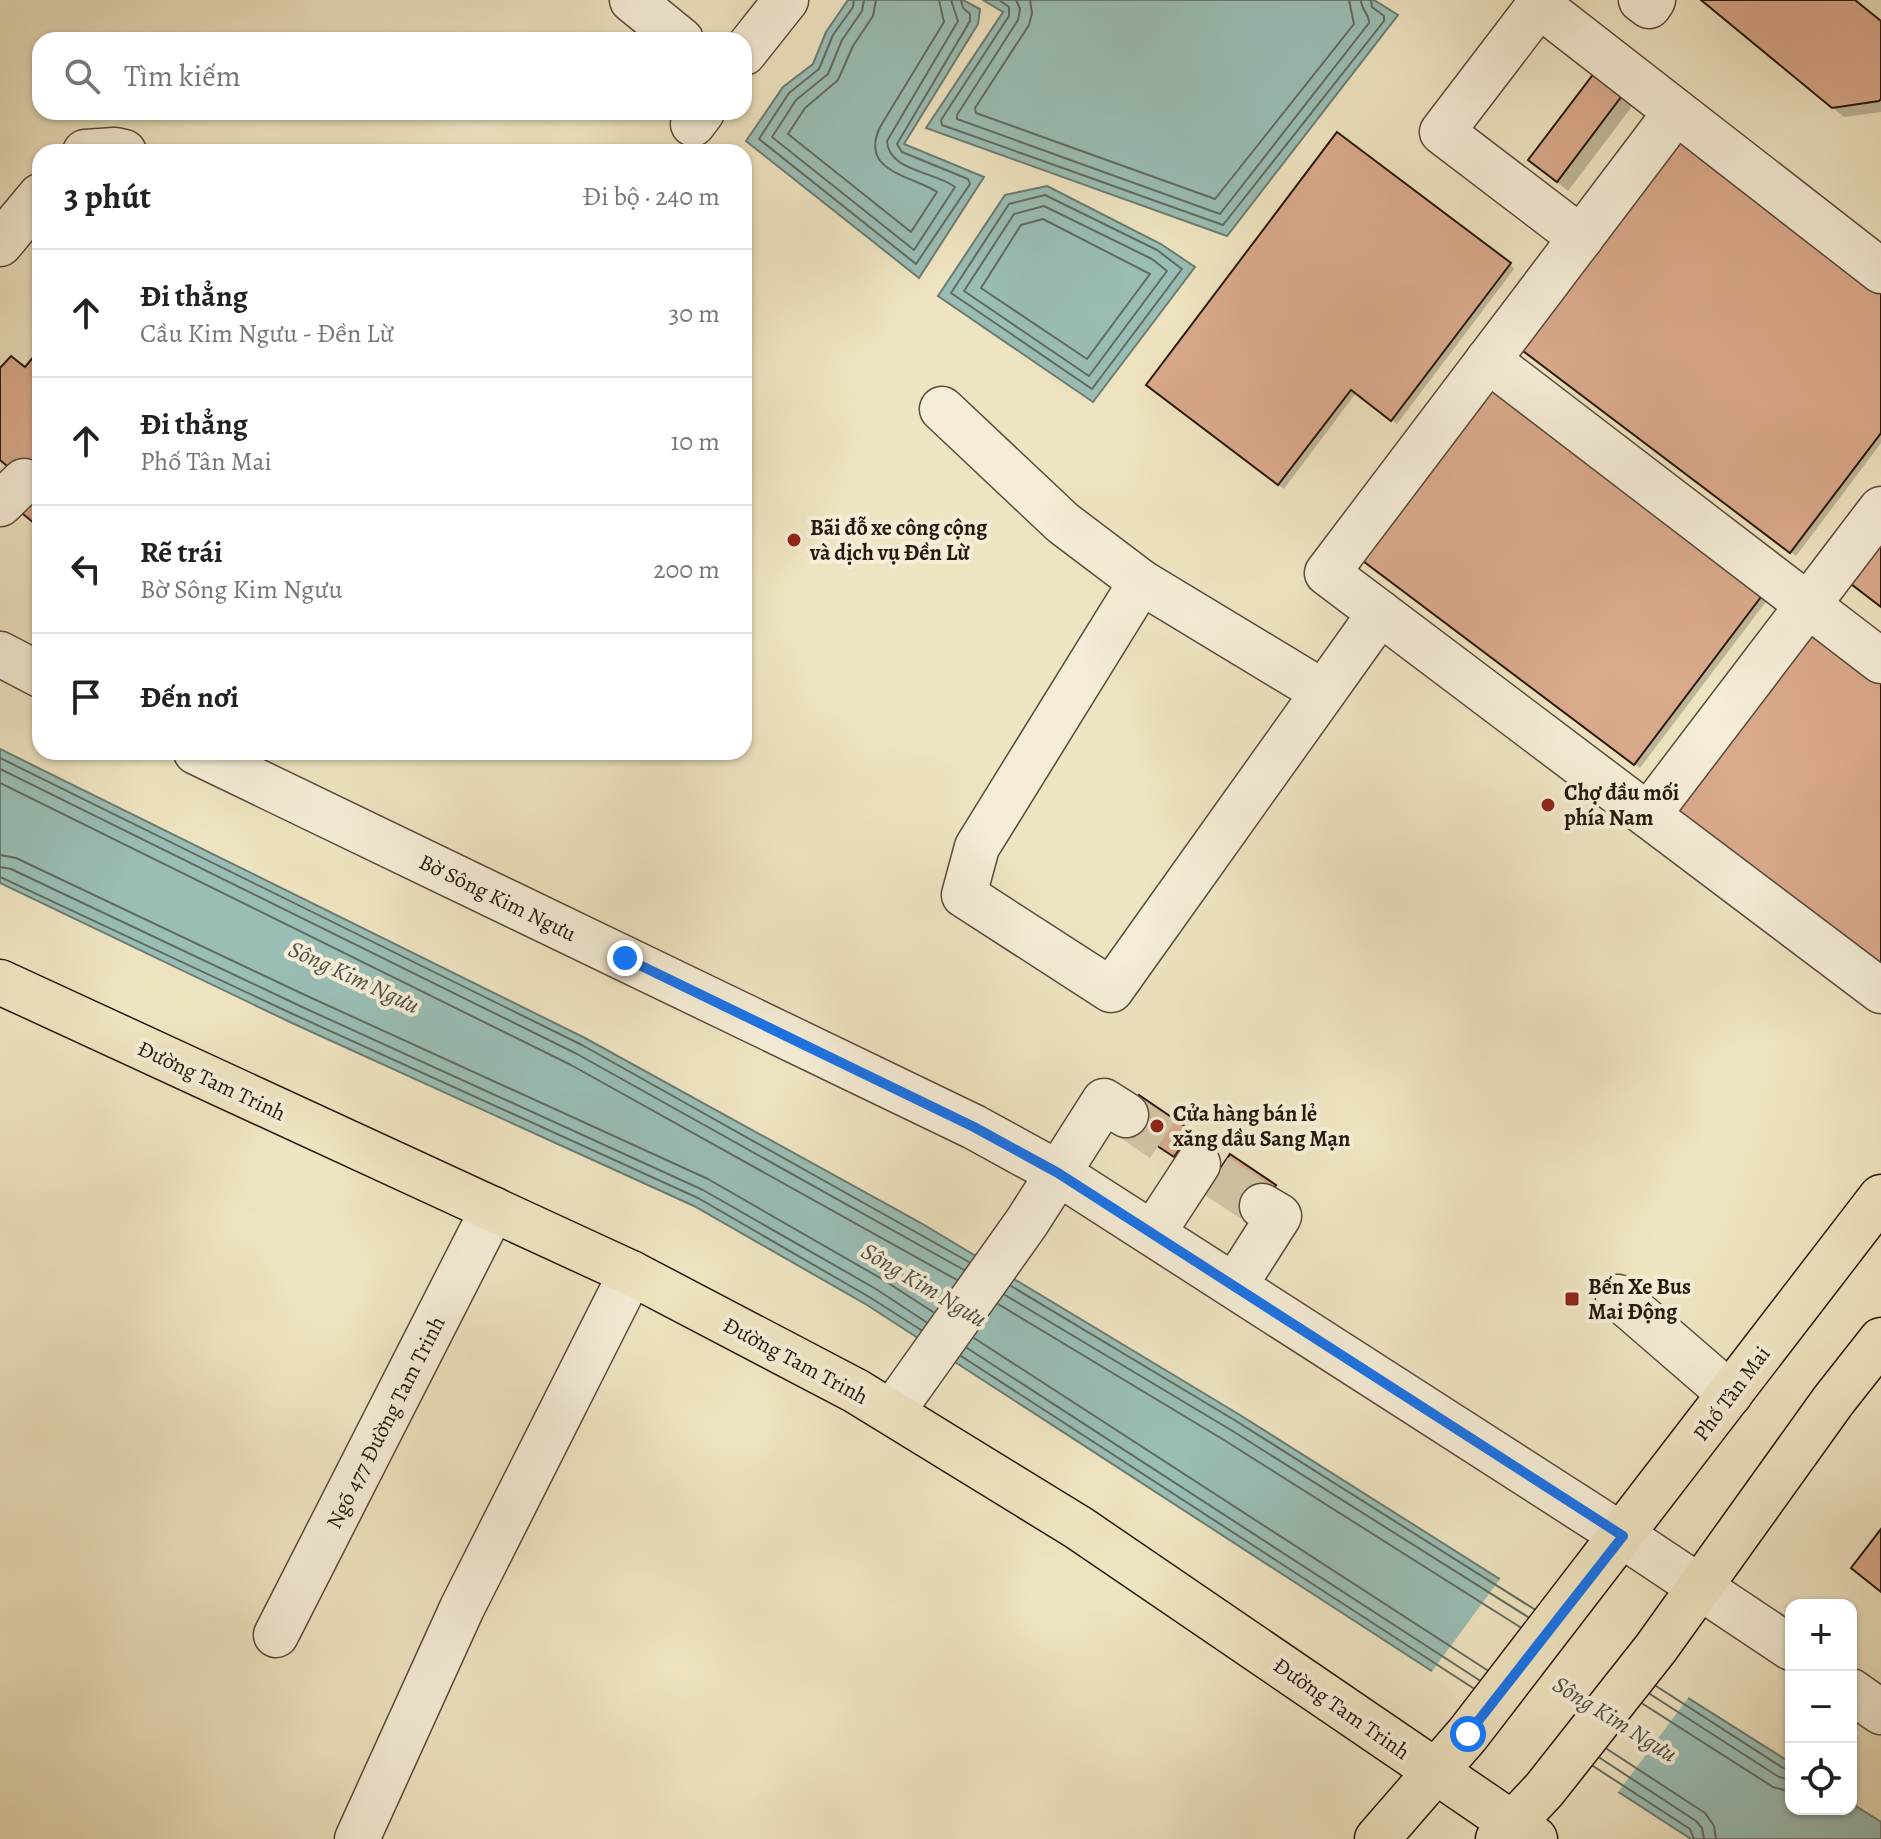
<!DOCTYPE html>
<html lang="vi">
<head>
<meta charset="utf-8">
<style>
  body { margin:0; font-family:Alegreya,serif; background:#f6f6f6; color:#222 }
  .controls { position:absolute; right:24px; bottom:24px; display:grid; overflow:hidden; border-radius:16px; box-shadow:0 2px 6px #0004 }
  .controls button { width:72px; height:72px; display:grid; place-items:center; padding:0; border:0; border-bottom:2px solid #e0e0e0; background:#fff; color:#222; font:40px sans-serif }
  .stop { position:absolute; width:24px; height:24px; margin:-18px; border:6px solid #1a73e8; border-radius:50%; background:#fff }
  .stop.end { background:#1a73e8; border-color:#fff; box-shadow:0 2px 8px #0008 }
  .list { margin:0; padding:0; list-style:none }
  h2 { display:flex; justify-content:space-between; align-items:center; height:104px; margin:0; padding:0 32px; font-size:34px }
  h2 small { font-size:26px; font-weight:400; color:#767676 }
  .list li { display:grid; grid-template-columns:52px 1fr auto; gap:24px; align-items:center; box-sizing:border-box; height:128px; padding:0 32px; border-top:2px solid #e0e0e0 }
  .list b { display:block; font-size:30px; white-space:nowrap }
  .list p { margin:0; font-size:26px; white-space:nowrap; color:#767676 }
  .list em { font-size:26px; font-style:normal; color:#767676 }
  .icon { flex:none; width:44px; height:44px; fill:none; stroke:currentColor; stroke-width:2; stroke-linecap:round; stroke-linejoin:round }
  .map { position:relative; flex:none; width:1881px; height:1839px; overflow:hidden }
  .search { position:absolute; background:#fff; box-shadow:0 2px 6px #0004; left:32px; top:32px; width:720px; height:88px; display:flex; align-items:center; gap:20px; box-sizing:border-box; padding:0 28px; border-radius:24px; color:#767676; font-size:30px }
  .panel { position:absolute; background:#fff; box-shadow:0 2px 6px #0004; left:32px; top:144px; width:720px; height:616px; border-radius:24px }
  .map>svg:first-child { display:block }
  .water { fill:#9abeb5; stroke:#6c7c72; stroke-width:2 }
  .pier { fill:#efe4c1 }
  .shadow { fill:#0003 }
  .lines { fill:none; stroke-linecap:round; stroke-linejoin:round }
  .shore { stroke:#616b62; stroke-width:2 }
  .building { fill:#daaa8c; stroke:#28180e; stroke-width:2 }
  .minor-tunnel { stroke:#d1c5a6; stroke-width:44; stroke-dasharray:44 22; stroke-linecap:butt }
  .minor-casing { stroke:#5a4b3b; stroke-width:47 }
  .major-casing { stroke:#28180e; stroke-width:47 }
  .minor { stroke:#f5edd7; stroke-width:44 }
  .major { stroke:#efe4c1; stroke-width:44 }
  .route { stroke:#1a73e8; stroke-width:10 }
  .poi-dot { fill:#8f2418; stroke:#f5edd7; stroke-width:3 }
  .labels { text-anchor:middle; stroke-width:8; stroke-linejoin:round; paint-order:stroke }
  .poi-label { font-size:22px; font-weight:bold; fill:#28180e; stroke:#f5edd7; text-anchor:start }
  .street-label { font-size:22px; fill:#28180e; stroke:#f5edd7 }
  .water-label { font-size:24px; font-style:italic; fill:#505248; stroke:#f5edd7 }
</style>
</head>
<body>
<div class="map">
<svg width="1881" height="1839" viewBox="0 0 1881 1839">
  <rect width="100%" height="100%" fill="#efe4c1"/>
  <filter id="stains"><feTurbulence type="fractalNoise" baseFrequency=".0025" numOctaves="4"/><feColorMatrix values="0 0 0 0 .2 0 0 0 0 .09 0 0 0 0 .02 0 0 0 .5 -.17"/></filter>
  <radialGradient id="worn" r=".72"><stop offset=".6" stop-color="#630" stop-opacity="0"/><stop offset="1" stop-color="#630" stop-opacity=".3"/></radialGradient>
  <!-- water -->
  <g class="water">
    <polygon points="848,0 963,0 980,9 978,24 904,144 984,177 919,278 746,141 783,87 813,64 826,32"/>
    <polygon points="983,0 1374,0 1398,15 1227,236 926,128 1003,12"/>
    <polygon points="1047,186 1161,244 1195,267 1093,402 938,296 1005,195"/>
    <polygon points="0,749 585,1038 921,1223 1240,1415 1791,1763 1791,1809 1851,1809 1851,1803 1881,1822 1881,1839 1691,1839 867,1305 694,1206 292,1023 0,883"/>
  </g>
  <!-- pier -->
  <polygon class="pier" points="1503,1575 1691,1694 1616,1795 1430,1674"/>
  <!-- shadow -->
  <g class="shadow">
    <polygon points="1702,0 1852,0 1881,24 1881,112 1844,117"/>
    <polygon points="1622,95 1633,105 1568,191 1530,160"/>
    <polygon points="1510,264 1514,269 1397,424 1356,393 1284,489 1153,390"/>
    <polygon points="1881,291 1881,443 1796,556 1526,352"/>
    <polygon points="1370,565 1774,591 1640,768"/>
    <polygon points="1129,1126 1191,1132 1195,1137 1180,1160"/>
  </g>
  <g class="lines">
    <!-- shore -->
    <g class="shore">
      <polyline points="854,0 853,7 833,35 819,69 789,93 759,139 916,264 970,184 968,179 902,152 897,144 970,21 970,14 963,8 961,0"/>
      <path d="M 864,0 L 862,11 L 842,40 L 828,74 L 796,100 L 772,137 L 914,250 L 955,187 C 936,172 888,171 887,141 L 958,21 L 951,0"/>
      <path d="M 876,0 L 873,16 L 853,46 L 838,80 L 805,108 L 788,134 L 911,232 L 937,192 C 911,175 859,172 880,127 L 944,22 L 939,0"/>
      <polyline points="999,0 1009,7 1009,16 941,120 942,125 1223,225 1384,21 1384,16 1372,7 1371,0"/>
      <path d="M 1016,0 L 1020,9 L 1018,20 L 957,115 L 957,119 L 1220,214 L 1369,23 C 1370,16 1361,9 1361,0"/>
      <polyline points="1030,0 1032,13 1029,25 975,108 976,113 1215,199 1354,24 1349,0"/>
      <polygon points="1045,195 1157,250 1182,269 1092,389 951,293 1009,204"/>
      <polygon points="1044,206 1152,259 1167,271 1089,376 964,291 1014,214"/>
      <polygon points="1043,219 1150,274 1087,359 981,288 1021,225"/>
      <polyline points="0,758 582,1045 969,1262"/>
      <polyline points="0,769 577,1054 964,1270"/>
      <polyline points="0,783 571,1065 957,1280"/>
      <polyline points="0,855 16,858 305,995 708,1179 882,1279 933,1312"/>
      <polyline points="0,867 11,869 300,1006 703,1190 876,1289 926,1322"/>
      <polyline points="0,877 295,1015 698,1198 871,1298 921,1330"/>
      <polyline points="1011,1286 1236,1421 1534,1609"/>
      <polyline points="1005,1295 1231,1430 1528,1617"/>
      <polyline points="998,1304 1224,1440 1520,1627"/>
      <polyline points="974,1338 1487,1670"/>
      <polyline points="967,1348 1479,1680"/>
      <polyline points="961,1356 1473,1688"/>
      <polyline points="1656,1686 1783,1768 1791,1769"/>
      <polyline points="1650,1694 1779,1777 1791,1780"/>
      <polyline points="1643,1704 1773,1787 1791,1792"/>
      <polyline points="1607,1749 1705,1813 1714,1826 1716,1839"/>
      <polyline points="1600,1758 1696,1821 1702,1828 1704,1839"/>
      <polyline points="1593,1766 1690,1829 1694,1839"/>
    </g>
  </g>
  <!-- building -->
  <g class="building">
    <polygon points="1701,0 1855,0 1881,21 1881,99 1879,101 1832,108"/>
    <polygon points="1595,72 1624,93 1557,182 1528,160"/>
    <polygon points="1337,132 1511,263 1391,421 1351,390 1278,485 1146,385"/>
    <polygon points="1679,136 1881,289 1881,433 1790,553 1519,348"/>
    <polygon points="40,349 40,528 18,510 36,491 0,460 0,368 11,356 25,367"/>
    <polygon points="1499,381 1770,585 1634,765 1363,561"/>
    <polygon points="1881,544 1881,607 1851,584"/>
    <polygon points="1820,623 1881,671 1881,977 1671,815"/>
    <polygon points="1139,1095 1192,1131 1174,1157 1121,1122"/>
    <polygon points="1230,1154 1276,1185 1257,1214 1210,1184"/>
    <polygon points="1881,1529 1881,1592 1851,1568"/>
  </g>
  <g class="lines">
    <!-- minor-tunnel -->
    <g class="minor-tunnel">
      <polyline points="1126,1115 1179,1151"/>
      <polyline points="1216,1176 1262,1206"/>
    </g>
    <defs>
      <g id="minor">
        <polyline points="632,0 681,40"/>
        <polyline points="1641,0 1649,6 1653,0"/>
        <polyline points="744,53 786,0"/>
        <polyline points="1676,112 1327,573 1881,991"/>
        <polyline points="693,124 702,112"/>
        <polyline points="85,152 115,150 124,152"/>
        <polyline points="1581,238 1442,132 1539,5 1881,271"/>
        <polyline points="0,244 40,196"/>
        <polyline points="1488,360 1881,661"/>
        <polyline points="942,409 1063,523 1141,582 977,847 964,895 1111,990 1380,613"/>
        <polyline points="0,504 24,481"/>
        <polyline points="1141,582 1323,692"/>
        <polyline points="0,654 40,675"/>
        <polyline points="196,752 974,1127 1058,1173 1623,1536 1791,1648"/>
        <polyline points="1648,815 1881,509"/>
        <polyline points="1153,1233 1198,1164"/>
        <polyline points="1235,1285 1279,1216 1262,1206"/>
        <polyline points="1618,1297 1730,1394"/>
        <polyline points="892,1412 1027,1222 1104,1101 1126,1115"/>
        <polyline points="276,1635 493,1209"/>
        <polyline points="1851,1691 1881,1712"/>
        <polyline points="357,1839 462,1608 631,1273"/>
      </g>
      <g id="major">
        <polyline points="0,982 631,1273 856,1391 1079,1528 1535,1839"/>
        <polyline points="1377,1839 1468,1734 1881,1197"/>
        <polyline points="1498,1839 1544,1790 1656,1648 1833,1401 1881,1340"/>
      </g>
    </defs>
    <!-- minor casing -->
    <use href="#minor" class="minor-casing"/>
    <!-- major casing -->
    <use href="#major" class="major-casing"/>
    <!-- minor -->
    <use href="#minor" class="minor"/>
    <!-- major -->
    <use href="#major" class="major"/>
  </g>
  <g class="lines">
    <!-- route -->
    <polyline class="route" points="625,958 974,1127 1058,1173 1623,1536 1468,1734"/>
  </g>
  <!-- markers -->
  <g class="poi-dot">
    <circle cx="794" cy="540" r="8"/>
    <circle cx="1548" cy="805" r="8"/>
    <circle cx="1157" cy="1126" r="8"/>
    <rect x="1564" y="1291" width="16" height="16" rx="4"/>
  </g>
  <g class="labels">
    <!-- poi labels -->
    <g class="poi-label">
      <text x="810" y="535">Bãi đỗ xe công cộng<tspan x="810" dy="25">và dịch vụ Đền Lừ</tspan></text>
      <text x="1564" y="800">Chợ đầu mối<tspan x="1564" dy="25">phía Nam</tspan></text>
      <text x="1173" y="1121">Cửa hàng bán lẻ<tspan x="1173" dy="25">xăng dầu Sang Mạn</tspan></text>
      <text x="1588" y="1294">Bến Xe Bus<tspan x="1588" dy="25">Mai Động</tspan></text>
    </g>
    <!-- street labels -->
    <g class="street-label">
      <text transform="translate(498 897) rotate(26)" y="8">Bờ Sông Kim Ngưu</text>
      <text transform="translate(212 1080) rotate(25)" y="8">Đường Tam Trinh</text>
      <text transform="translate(796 1360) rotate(28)" y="8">Đường Tam Trinh</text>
      <text transform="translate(1731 1393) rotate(-53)" y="8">Phố Tân Mai</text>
      <text transform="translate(385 1422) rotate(-63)" y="8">Ngõ 477 Đường Tam Trinh</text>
      <text transform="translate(1342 1708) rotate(35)" y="8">Đường Tam Trinh</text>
    </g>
    <!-- water labels -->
    <g class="water-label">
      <text transform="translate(354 977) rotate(25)" y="8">Sông Kim Ngưu</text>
      <text transform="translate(924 1285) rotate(31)" y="8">Sông Kim Ngưu</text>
      <text transform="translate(1615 1719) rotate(32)" y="8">Sông Kim Ngưu</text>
    </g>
  </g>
  <rect width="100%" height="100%" filter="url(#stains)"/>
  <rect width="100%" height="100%" fill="url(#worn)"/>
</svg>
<div class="controls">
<button>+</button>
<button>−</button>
<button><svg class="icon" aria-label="locate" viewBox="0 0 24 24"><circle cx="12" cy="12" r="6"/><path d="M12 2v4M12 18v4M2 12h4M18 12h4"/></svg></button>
</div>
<div class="stop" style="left:1468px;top:1734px"></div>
<div class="stop end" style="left:625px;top:958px"></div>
<div class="search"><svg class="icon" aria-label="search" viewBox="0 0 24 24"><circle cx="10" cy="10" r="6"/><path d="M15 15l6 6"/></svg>Tìm kiếm</div>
<section class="panel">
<h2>3 phút<small>Đi bộ · 240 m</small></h2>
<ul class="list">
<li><svg class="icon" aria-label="ahead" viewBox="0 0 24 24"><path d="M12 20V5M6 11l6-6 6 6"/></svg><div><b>Đi thẳng</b><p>Cầu Kim Ngưu - Đền Lừ</p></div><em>30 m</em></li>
<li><svg class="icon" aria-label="ahead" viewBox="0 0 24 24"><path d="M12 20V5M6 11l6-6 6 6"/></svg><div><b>Đi thẳng</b><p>Phố Tân Mai</p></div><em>10 m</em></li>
<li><svg class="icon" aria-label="left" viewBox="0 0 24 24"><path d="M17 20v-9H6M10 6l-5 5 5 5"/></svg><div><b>Rẽ trái</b><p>Bờ Sông Kim Ngưu</p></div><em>200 m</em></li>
<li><svg class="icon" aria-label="arrive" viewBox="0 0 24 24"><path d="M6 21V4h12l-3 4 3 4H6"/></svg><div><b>Đến nơi</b></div></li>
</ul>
</section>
</div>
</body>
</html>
